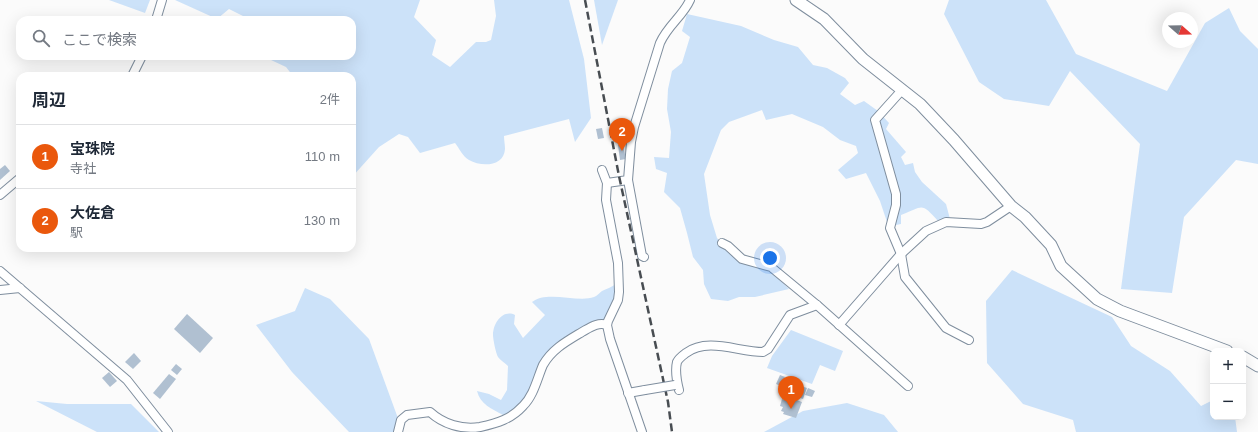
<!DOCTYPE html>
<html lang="ja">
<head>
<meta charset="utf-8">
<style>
  body { margin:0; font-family:Helvetica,"Noto Sans JP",sans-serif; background:#f6f6f7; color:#1f2937 }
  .controls { position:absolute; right:12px; bottom:12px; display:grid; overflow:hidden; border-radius:8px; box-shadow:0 4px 16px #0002 }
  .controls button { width:36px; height:36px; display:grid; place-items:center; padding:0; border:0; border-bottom:1px solid #e0e1e3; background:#fff; color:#1f2937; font:20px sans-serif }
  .compass { position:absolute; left:1162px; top:12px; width:36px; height:36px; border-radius:50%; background:#fff; box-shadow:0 4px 16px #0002; rotate:110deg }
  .you { position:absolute; left:770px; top:258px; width:14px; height:14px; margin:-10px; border:3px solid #fff; border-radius:50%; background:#1a73e8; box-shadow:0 0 0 6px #1a73e833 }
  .badge { display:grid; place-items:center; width:26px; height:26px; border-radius:50%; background:#ea580c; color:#fff; font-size:13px; font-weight:700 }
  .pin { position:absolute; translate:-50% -33px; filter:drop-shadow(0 1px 2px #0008) }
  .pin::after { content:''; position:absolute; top:21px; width:14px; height:12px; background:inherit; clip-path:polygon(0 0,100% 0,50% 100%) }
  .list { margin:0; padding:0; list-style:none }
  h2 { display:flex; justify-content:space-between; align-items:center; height:52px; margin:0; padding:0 16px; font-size:17px }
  h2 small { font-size:13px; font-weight:400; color:#747a83 }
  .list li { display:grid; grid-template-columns:26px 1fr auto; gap:12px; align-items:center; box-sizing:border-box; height:64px; padding:0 16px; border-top:1px solid #e0e1e3 }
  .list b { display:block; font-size:15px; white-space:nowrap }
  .list p { margin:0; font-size:13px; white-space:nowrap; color:#747a83 }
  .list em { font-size:13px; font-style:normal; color:#747a83 }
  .icon { flex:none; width:22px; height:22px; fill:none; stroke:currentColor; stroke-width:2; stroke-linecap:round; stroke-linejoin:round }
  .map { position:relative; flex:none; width:1258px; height:432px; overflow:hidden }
  .search { position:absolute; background:#fff; box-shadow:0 4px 16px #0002; left:16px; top:16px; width:340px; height:44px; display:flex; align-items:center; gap:10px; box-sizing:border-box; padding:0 14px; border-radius:12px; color:#747a83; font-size:15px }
  .panel { position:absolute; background:#fff; box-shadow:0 4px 16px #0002; left:16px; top:72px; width:340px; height:180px; border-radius:12px }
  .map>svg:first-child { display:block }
  .green { fill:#cce2f9 }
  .building { fill:#b0c0d1 }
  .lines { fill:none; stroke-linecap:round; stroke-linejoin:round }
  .street-casing { stroke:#7f8e9e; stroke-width:10 }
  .secondary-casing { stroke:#7f8e9e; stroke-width:13 }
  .street { stroke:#fff; stroke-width:8 }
  .secondary { stroke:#fff; stroke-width:11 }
  .rail { stroke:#484d52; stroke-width:2.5; stroke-dasharray:8 4; stroke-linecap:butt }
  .street-bridge-casing { stroke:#7f8e9e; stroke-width:10; stroke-linecap:butt }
  .street-bridge { stroke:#fff; stroke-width:8 }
</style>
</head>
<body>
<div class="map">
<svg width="1258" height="432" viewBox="0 0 1258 432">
  <rect width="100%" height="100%" fill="#fbfbfb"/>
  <!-- green -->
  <g class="green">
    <polygon points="109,0 150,0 145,13"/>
    <path d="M 175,0 L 420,0 L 414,17 L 436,40 L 432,55 L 450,67 L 476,42 L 486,42 L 491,40 L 496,16 L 494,0 L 569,0 L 584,59 L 591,118 L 575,142 L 569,119 L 504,136 C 504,140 505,145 505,149 C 504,167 481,167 469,160 C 463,157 459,148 455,143 L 420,153 L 408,137 L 399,134 L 379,147 L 352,177 L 352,76 L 293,76 L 286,67 L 271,60 L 272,56 L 352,56 L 352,20 L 251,20 L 229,9 L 217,19 Z"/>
    <polygon points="594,0 618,0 602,45"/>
    <polygon points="949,0 1046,0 1076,54 1167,91 1205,23 1229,8 1240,31 1258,49 1258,164 1236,160 1184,217 1172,293 1121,289 1140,144 1070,71 1049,106 1004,99 979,82 944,14"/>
    <path d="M 687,14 L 741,26 L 774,40 L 798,47 L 813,65 L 827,68 L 845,78 L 849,83 L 840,94 L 855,105 L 864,101 L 878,111 L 889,123 L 886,129 L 906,152 L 901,157 L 905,165 L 913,163 L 915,172 L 922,182 L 946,204 L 950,219 L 938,221 C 921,202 924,206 901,215 L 901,224 L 891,226 L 887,222 L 880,201 L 866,173 L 846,179 L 838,170 L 858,153 L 856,146 L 840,140 L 823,127 L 792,114 L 766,120 L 762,110 L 729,122 L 721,130 L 704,174 L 710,215 L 717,238 L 727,249 L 769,269 L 789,289 L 755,297 L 739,297 L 728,301 L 711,299 L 704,284 L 703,270 L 693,257 L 687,233 L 680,208 L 664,192 L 667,173 L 656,169 L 654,157 L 669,158 L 671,132 L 667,109 L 668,89 L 672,71 L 682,63 L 690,37 L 682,31 Z"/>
    <polygon points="1012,270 1112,317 1131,346 1170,371 1201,406 1213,400 1213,417 1235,417 1237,432 1076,432 1073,420 1023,404 987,363 986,301"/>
    <path d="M 616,284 L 617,292 L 607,318 L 597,322 L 557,344 L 529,394 L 513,412 L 503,415 C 492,409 480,404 477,391 L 489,394 L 501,400 L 507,390 L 508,366 C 505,363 500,360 498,357 C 496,354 493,339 493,335 C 493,323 503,309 515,315 L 514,324 L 523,338 L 545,315 L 532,302 C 547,290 578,303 594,297 C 597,296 599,293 602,291 C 606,289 612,287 616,284 Z"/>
    <polygon points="305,288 330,299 369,339 403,432 349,432 292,372 256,325 295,311"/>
    <polygon points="791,330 843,351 835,371 820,365 812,384 767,368 772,356"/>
    <polygon points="36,401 67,404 131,404 159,432 97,432"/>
    <polygon points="847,403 884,415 898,432 764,432 803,411"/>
  </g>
  <!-- building -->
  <g class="building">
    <polygon points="602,128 604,138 598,139 596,129"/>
    <polygon points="623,144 626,159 620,160 618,145"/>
    <polygon points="5,165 10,171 0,180 0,169"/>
    <polygon points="187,314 213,338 200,353 174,329"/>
    <polygon points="134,353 141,361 133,369 125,362"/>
    <polygon points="176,364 182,369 177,375 171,370"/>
    <polygon points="109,372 117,381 110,387 102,378"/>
    <polygon points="169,374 176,379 160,399 153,393"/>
    <polygon points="780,375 785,377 781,386 776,384"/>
    <polygon points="792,383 807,388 803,399 788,394"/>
    <polygon points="808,388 815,391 812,397 805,395"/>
    <polygon points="786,396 802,402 796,418 783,414 784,412 781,411 783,407 780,406 782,399 785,400"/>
  </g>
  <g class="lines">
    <defs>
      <g id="street">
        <polyline points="156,20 162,0"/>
        <polyline points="132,76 142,56"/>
        <polyline points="902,90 875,120 896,194 896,205 890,228 901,254 905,277 946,328 969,340"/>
        <polyline points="602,170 607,183 606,200 618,263 619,292 618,300 608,321 607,325 610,339 642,432"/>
        <polyline points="628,180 642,256 644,257"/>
        <path d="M 607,183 L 628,180 L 631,142 L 634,127 L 660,43 C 668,25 683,16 690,0"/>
        <polyline points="0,195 20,178"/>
        <polyline points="722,243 728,246 742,259 771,267 817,305 908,386"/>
        <polyline points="0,271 127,380 168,432"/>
        <polyline points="0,290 20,288"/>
        <polyline points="839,325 901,254 926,231 946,222 981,224 987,222 1011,206"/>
        <path d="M 679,390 C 677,382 675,370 677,362 C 679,358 682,356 686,353 C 708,337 738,352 763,352 L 768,349 L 790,315 L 817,305"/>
        <polyline points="628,393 645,390"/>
        <path d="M 398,432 L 401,420 L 407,415 L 430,412 C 443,424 462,430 480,427 C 498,423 511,419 523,406 C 534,395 537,379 543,365 C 552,349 567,341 582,332 C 591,327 598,322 607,325"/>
      </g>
      <g id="secondary">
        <polyline points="796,0 824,19 863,59 920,104 954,140 1011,206 1025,217 1051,245 1061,266 1097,299 1120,311 1227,351"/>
        <polyline points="1243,357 1258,366"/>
      </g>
    </defs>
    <!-- street casing -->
    <use href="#street" class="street-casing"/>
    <!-- secondary casing -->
    <use href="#secondary" class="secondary-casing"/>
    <!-- street -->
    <use href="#street" class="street"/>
    <!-- secondary -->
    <use href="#secondary" class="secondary"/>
    <!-- rail -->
    <polyline class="rail" points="585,0 619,176 668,402 672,432"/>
    <defs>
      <polyline id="street-bridge" points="645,390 675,385"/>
    </defs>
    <!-- street-bridge casing -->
    <use href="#street-bridge" class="street-bridge-casing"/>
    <!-- street-bridge -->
    <use href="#street-bridge" class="street-bridge"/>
  </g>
</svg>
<div class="controls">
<button>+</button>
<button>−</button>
</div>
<svg class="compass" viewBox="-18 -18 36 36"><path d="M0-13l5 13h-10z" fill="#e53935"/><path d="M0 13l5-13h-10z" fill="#747a83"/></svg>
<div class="you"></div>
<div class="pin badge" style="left:791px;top:409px">1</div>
<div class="pin badge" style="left:622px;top:151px">2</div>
<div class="search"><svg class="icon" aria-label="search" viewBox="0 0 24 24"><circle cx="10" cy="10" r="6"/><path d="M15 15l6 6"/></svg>ここで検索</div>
<section class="panel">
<h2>周辺<small>2件</small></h2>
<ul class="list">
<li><span class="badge">1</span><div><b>宝珠院</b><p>寺社</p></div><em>110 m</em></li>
<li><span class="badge">2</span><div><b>大佐倉</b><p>駅</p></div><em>130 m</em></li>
</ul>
</section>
</div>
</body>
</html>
